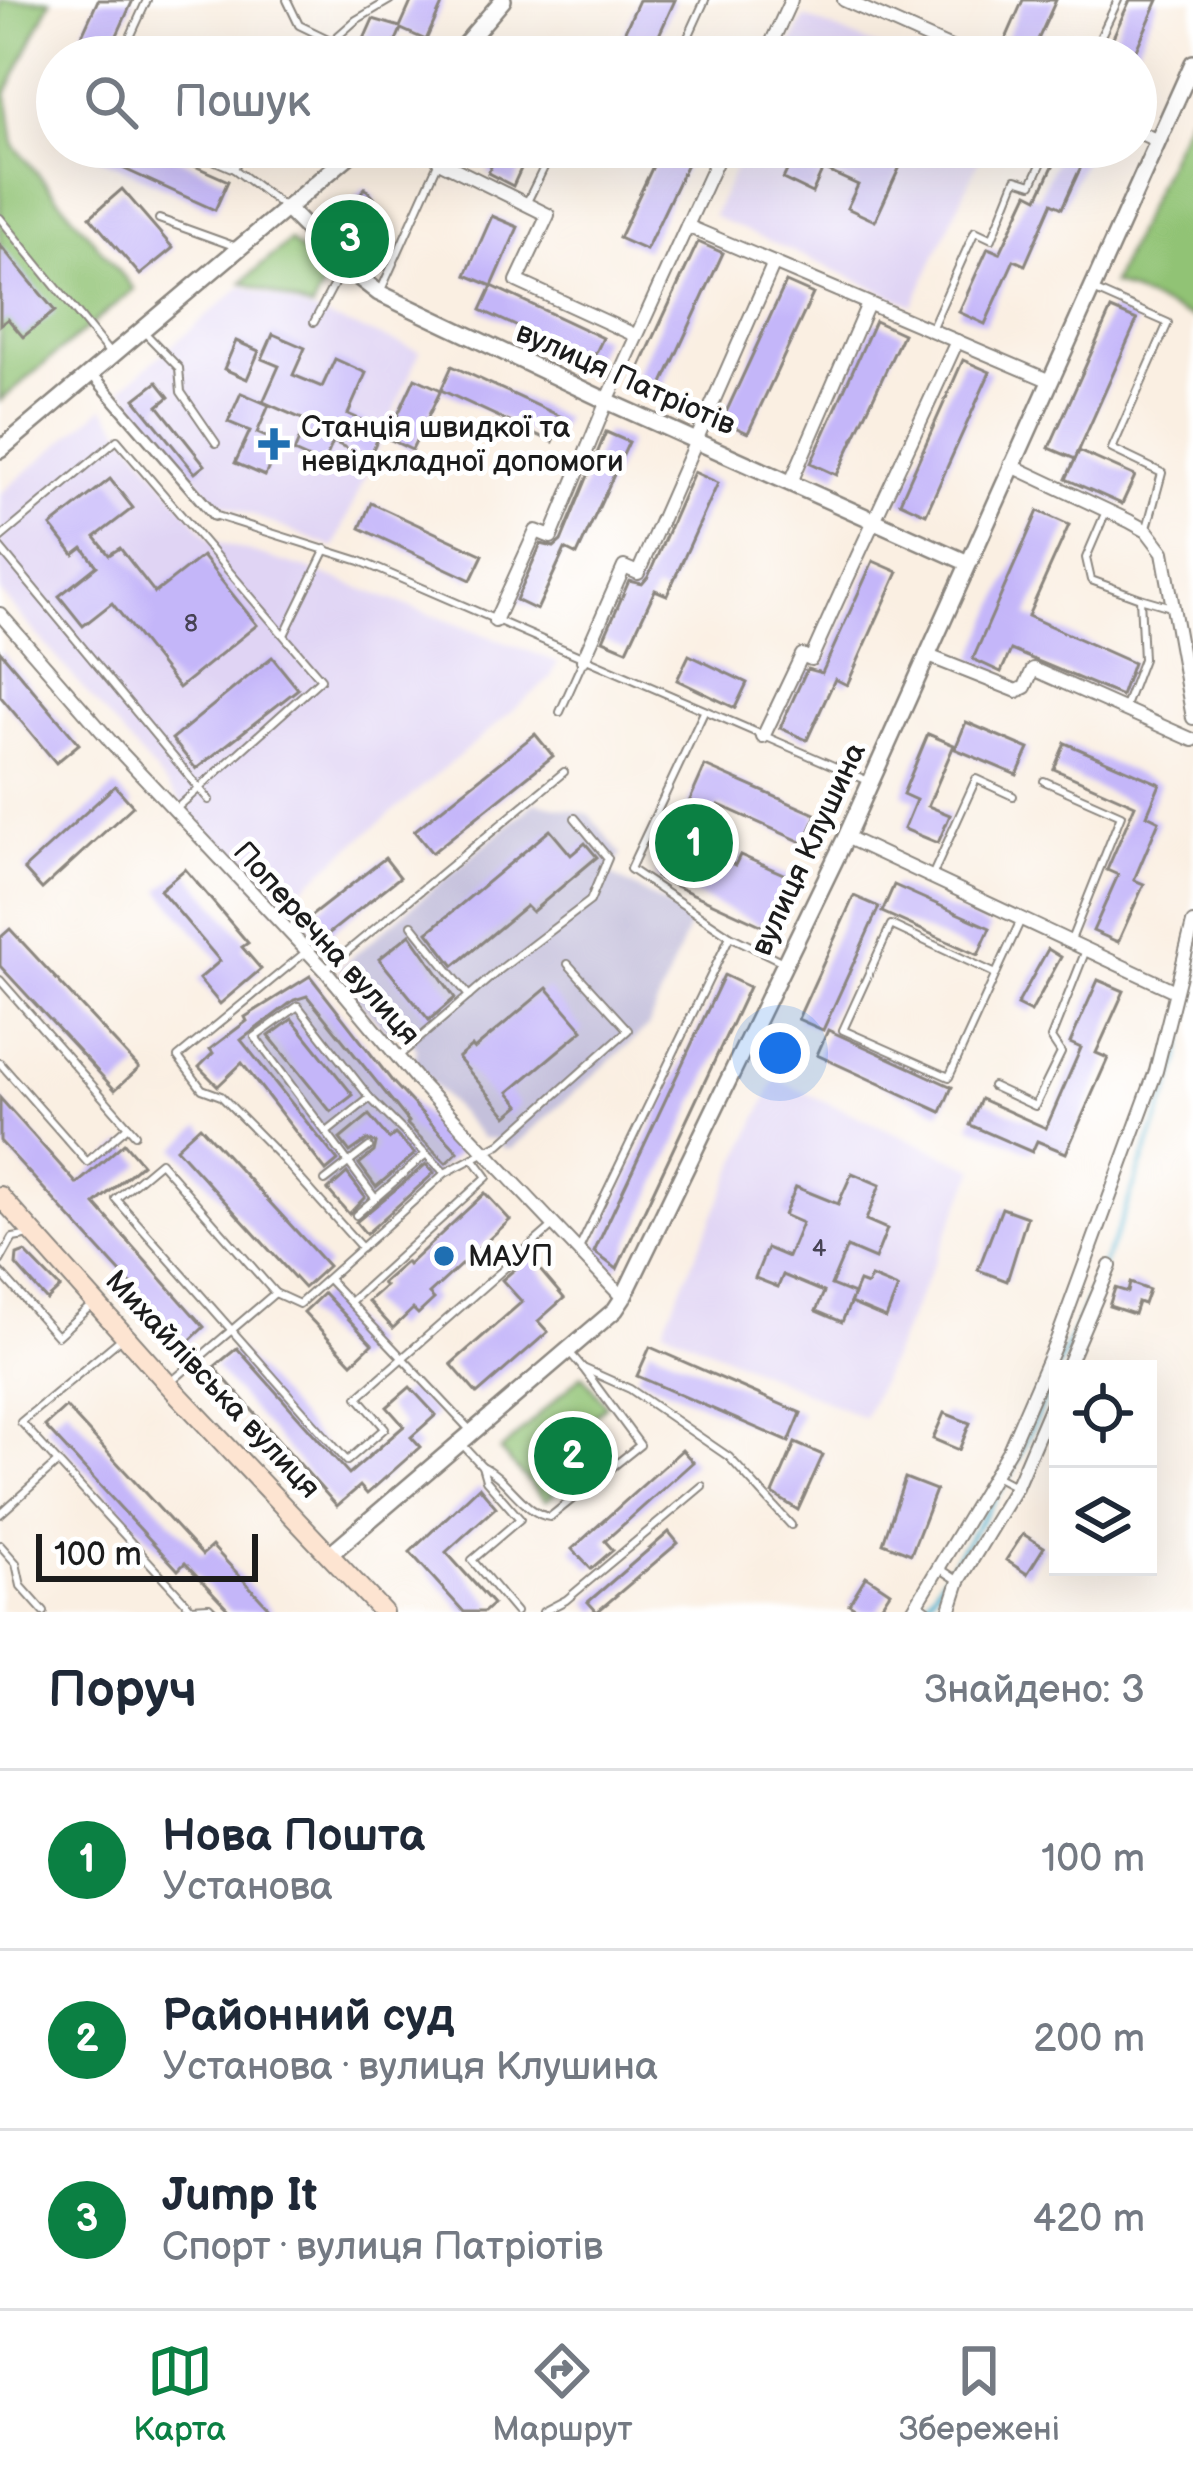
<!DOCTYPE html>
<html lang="uk">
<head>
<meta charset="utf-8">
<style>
  body { margin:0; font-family:"Balsamiq Sans",sans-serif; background:#f6f6f7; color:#1f2937 }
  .controls { position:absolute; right:36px; bottom:36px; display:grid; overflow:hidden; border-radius:0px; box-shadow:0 12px 48px #0002 }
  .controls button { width:108px; height:108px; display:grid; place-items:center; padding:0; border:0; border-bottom:3px solid #e0e1e3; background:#fff; color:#1f2937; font:60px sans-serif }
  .scale { position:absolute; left:36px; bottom:30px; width:222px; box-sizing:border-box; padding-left:12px; border:6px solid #1c1c1c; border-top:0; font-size:33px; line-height:42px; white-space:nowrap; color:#1c1c1c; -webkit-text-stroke:9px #fff; paint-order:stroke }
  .you { position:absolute; left:780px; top:1053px; width:42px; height:42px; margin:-30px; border:9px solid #fff; border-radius:50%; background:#1a73e8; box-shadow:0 0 0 18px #1a73e833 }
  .badge { display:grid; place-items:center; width:78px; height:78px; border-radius:50%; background:#0b8043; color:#fff; font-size:39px; font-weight:700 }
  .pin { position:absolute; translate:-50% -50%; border:6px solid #fff; box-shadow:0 3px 12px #0006 }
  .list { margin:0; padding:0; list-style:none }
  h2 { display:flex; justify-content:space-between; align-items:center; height:156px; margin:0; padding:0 48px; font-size:51px }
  h2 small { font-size:39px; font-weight:400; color:#747a83 }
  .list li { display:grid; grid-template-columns:78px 1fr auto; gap:36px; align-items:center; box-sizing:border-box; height:180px; padding:0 48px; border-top:3px solid #e0e1e3 }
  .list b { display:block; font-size:45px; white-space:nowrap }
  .list p { margin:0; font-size:39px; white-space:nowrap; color:#747a83 }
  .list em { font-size:39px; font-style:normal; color:#747a83 }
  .icon { flex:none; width:66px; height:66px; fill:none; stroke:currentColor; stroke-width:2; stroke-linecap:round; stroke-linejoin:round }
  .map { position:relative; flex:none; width:1193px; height:1612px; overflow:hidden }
  .search { position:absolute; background:#fff; box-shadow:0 12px 48px #0002; left:36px; right:36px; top:36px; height:132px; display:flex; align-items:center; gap:30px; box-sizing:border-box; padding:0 42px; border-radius:66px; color:#747a83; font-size:45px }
  .sheet { height:696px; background:#fff }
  nav { display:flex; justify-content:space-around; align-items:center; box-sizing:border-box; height:168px; border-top:3px solid #e0e1e3; background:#fff; font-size:33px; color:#747a83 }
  nav a { display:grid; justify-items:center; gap:6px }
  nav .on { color:#0b8043 }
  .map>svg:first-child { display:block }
  .built { fill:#e0d4f4 }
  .industrial { fill:#c4c0db }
  .green { fill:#91c374; stroke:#567048; stroke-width:3 }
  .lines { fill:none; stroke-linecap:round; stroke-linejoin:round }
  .stream { stroke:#54b7d3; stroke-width:4.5 }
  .building { fill:#c4b6f9 }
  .service-casing { stroke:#8b867f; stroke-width:10 }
  .pedestrian-casing { stroke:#8b867f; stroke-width:14 }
  .minor-casing { stroke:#8b867f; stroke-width:16 }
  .tertiary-casing { stroke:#8b867f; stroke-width:20 }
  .secondary-casing { stroke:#8b867f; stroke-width:22 }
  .service { stroke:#fff; stroke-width:6 }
  .pedestrian { stroke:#fff; stroke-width:9 }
  .minor { stroke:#fff; stroke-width:12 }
  .tertiary { stroke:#fff; stroke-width:15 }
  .secondary { stroke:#fde4d1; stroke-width:18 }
  .poi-dot { fill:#1f6fb2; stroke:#fff; stroke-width:4.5 }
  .labels { text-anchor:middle; stroke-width:10; stroke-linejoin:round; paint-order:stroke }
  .number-label { font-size:24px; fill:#464253 }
  .street-label { font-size:30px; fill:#1c1c1c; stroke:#fff }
  .poi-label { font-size:30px; fill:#1c1c1c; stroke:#fff; text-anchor:start }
</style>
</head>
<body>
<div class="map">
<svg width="1193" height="1612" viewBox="0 0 1193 1612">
  <rect width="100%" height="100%" fill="#fff"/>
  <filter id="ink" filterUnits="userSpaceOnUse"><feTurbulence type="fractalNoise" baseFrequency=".00833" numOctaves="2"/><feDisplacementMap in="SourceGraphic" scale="24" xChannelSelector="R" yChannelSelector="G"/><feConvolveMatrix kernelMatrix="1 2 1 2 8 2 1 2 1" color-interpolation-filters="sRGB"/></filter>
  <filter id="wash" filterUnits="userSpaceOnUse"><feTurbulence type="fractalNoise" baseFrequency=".004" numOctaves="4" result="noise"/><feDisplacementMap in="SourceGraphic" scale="48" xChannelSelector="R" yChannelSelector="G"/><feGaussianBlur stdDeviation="2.7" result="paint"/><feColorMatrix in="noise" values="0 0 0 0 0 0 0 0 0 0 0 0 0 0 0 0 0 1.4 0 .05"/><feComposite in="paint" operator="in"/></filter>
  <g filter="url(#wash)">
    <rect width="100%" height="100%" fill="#faefe2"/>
    <!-- built -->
    <g class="built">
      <polygon points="805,17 902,57 786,57"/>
      <polygon points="745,147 985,147 913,305 713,216"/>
      <polygon points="242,286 420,351 334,548 215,500 122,388"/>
      <polygon points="104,407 210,540 317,572 558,662 550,679 275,911 0,592 0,494"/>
      <polygon points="775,1079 976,1169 864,1418 663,1328"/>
    </g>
    <!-- industrial -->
    <g class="industrial">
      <polygon points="536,802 589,814 621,855 610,874 677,911 689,926 648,1027 511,1149 504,1149 495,1139 482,1138 414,1063 417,1048 399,1027 389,1035 341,981 340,967"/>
      <polygon points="310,976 392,1081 458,1152 368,1236 316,1177 325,1170 223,1039 247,1022 245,1017"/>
    </g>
    <!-- green -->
    <g class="green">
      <polygon points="0,0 51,0 7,92 14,145 134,289 0,401"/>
      <polygon points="1188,116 1193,118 1193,318 1112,284"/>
      <polygon points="290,241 327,277 312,309 242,282"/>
      <polygon points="582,1375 606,1405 534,1469 555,1493 546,1501 500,1451"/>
    </g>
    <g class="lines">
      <!-- stream -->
      <polyline class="stream" points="920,1612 1012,1473 1117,1232 1178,1066 1193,991"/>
    </g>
    <g id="blocks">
      <!-- building -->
      <g class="building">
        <polygon points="98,0 133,0 107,57 72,57"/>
        <polygon points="412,0 444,0 426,40 401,29 389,57 356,57 373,19 400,27"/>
        <polygon points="639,0 675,0 649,57 613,57"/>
        <polygon points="1023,0 1056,0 1030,57 998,57"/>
        <polygon points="1130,0 1158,0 1133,57 1104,57"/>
        <polygon points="76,147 152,147 228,181 215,210"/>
        <polygon points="500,147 531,147 513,186 488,173"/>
        <polygon points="662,147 695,147 646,250 619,238"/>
        <polygon points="798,147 833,147 831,150 865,166 874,147 909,147 875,221 847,208 858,185 823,169 812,193 783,179"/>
        <polygon points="1062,147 1090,147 1062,208 1052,203 1025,265 1014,260 985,324 959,312 988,248 1000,253 1028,193 1038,198"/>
        <polygon points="365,188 376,200 357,217 359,223 388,254 374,268 367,268 332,234 332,225"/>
        <polygon points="122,189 173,248 140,275 90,217"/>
        <polygon points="492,216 518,227 492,286 466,275"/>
        <polygon points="698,242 723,253 659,392 634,380"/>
        <polygon points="0,245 55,311 23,337 8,319 0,325"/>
        <polygon points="786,282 813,294 748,433 722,421"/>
        <polygon points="492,286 603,338 592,361 481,310"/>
        <polygon points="1111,309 1137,320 1075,459 1049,448"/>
        <polygon points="875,321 903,334 837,475 811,463"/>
        <polygon points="273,334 305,348 293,375 322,387 335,359 366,373 348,414 382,429 369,458 333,442 323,465 294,452 307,421 263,402 279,366 262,359"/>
        <polygon points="236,341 259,351 247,379 224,369"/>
        <polygon points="963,360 990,372 926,514 900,502"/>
        <polygon points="452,366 564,418 553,442 441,390"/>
        <polygon points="415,378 441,390 412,450 387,438"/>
        <polygon points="157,382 169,397 158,406 205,465 195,473 135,399"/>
        <polygon points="241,393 269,405 257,433 269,438 265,446 276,451 265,476 235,463 250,431 228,422"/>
        <polygon points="606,432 629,442 577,555 565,549 537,610 516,600 541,544 554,547 561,541"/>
        <polygon points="1079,451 1135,476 1122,504 1066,479"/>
        <polygon points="694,472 718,483 667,595 655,590 627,650 603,640 629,581 642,584 648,577"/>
        <polygon points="110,479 133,508 95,537 109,555 120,548 155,593 202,556 257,625 179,688 112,603 83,626 59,596 97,566 83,548 74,555 51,526"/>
        <polygon points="371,503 483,555 471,580 360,528"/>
        <polygon points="1038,511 1069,525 1028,616 1133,663 1121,696 1011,650 1001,672 973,659"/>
        <polygon points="873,561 898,572 847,685 835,679 807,740 780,728 807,669 822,673"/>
        <polygon points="0,651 79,744 56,763 0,696"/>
        <polygon points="689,655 747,683 735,708 677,680"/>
        <polygon points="272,657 298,689 196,769 172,739"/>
        <polygon points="966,722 1029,749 1017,775 955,749"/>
        <polygon points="535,734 553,756 432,853 414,831"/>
        <polygon points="928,734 954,745 928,806 950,815 938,843 904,829 916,800 903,794"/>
        <polygon points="1065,743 1160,784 1147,815 1159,821 1134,880 1144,884 1118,942 1093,931 1118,875 1107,870 1135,805 1054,769"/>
        <polygon points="705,766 817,815 804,843 719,805 700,849 735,865 740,855 799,881 776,932 656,877"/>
        <polygon points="115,786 133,806 42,889 24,869"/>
        <polygon points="550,830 571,855 585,843 597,857 532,912 526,906 454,966 428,932"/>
        <polygon points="385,858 400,877 322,939 306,920"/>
        <polygon points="185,869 248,943 242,947 261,969 220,1004 199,979 220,961 160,890"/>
        <polygon points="894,885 990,928 978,955 882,912"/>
        <polygon points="854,896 879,907 823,1030 798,1019"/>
        <polygon points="10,929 139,1068 115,1090 0,966 0,938"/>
        <polygon points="410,934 455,998 429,1020 379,959"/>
        <polygon points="1048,949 1061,957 1031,1012 1017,1005"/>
        <polygon points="724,975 749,987 617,1269 594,1252"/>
        <polygon points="310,976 392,1081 458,1152 446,1163 407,1124 409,1122 307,996 294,1000 241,1040 338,1161 326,1171 242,1063 218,1086 199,1067 213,1053 210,1049 247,1021 245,1017"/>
        <polygon points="1098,980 1124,991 1096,1053 1108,1058 1066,1153 1037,1141 1032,1152 970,1125 981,1099 1046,1128 1081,1048 1070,1043"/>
        <polygon points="547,988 583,1030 509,1092 520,1105 507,1116 458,1058 472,1046 474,1049"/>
        <polygon points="292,1019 353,1095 331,1112 269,1036"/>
        <polygon points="828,1030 952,1087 941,1112 817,1055"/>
        <polygon points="0,1098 77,1184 124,1143 142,1164 95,1204 204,1327 186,1344 0,1141"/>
        <polygon points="369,1115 389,1139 395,1134 415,1154 376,1187 359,1164 374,1152 376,1143 367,1140 350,1152 340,1139"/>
        <polygon points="200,1126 328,1266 304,1288 176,1148"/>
        <polygon points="426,1164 434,1173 366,1234 356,1222"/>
        <polygon points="347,1173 365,1197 349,1214 328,1190"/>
        <polygon points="852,1173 880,1185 866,1220 887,1229 875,1259 847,1247 831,1285 854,1294 842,1322 816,1311 824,1292 783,1275 778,1287 755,1278 767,1248 788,1257 802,1223 784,1215 796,1187 838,1204"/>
        <polygon points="485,1193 510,1220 429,1294 434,1299 418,1314 413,1309 393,1328 368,1301 385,1286 382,1283 406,1262 408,1265"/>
        <polygon points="1002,1208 1027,1217 1007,1281 978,1270"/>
        <polygon points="25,1252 60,1288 47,1300 16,1265 17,1255"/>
        <polygon points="529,1257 564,1298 538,1321 548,1332 477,1394 451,1364 522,1302 502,1280"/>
        <polygon points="871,1277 898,1288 886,1318 850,1303 859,1282 867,1285"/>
        <polygon points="1130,1283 1149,1290 1144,1304 1138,1302 1134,1314 1109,1306 1115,1288 1128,1292"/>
        <polygon points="324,1293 372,1344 352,1363 304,1312"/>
        <polygon points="650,1347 801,1413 789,1442 637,1376"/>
        <polygon points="237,1348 349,1474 404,1426 387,1407 410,1387 436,1415 411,1437 420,1447 367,1494 360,1486 337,1506 214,1367"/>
        <polygon points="66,1407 202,1555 212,1546 273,1612 231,1612 185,1563 178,1570 45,1426"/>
        <polygon points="944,1413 970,1423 959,1450 933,1439"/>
        <polygon points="590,1419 611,1442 555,1493 534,1469"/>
        <polygon points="795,1443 823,1455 798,1510 773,1494"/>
        <polygon points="682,1450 693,1462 605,1541 613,1550 591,1569 572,1549"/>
        <polygon points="905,1478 936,1490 911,1554 883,1543"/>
        <polygon points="479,1487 496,1507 446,1552 493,1604 484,1612 464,1612 410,1552"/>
        <polygon points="669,1532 678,1543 597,1612 588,1602"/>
        <polygon points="1023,1534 1044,1547 1027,1574 1006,1560"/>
        <polygon points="866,1576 890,1592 877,1612 861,1612 849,1604"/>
      </g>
    </g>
  </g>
  <g filter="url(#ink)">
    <use href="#blocks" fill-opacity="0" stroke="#8b867f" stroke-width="3"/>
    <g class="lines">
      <defs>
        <g id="service">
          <polyline points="287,0 299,25 330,40"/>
          <polyline points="121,57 147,0"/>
          <polyline points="314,57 356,20 390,0"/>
          <polyline points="679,57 705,0"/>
          <polyline points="1091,57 1118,0"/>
          <polyline points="183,147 234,169"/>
          <polyline points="244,147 234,169 283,206"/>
          <polyline points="527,202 554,147"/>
          <polyline points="0,218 111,355"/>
          <polyline points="159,219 234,246"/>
          <polyline points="1091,289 1168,323 1112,449 1162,473 1147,528"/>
          <polyline points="381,290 439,161 428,147"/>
          <polyline points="314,322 342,269"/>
          <polyline points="932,327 975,231 992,239 1016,179 1032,184 1049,147"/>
          <polyline points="146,334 179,368 181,392 216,443"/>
          <polyline points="1107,509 1086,558 1091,580 1140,598 1143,659 1124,709"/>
          <polyline points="214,515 360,561 866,780"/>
          <polyline points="0,538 117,440 321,679 177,808"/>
          <polyline points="0,548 209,800"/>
          <polyline points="1140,598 1171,607"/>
          <polyline points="284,635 326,549"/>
          <polyline points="560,712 582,663"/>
          <polyline points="704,712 630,869 730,936 783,962"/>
          <polyline points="1044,781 1121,815 1071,940"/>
          <polyline points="933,874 976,779 1013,796"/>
          <polyline points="412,925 469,996"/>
          <polyline points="307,951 178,1057 202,1089 221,1096 278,1154 362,1248"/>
          <polyline points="327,968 564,772"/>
          <polyline points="996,974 891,925 843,1030 949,1077 996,974 1020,922"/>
          <polyline points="0,980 135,1134"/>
          <polyline points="400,1055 498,971 590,901 608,858 575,818"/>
          <polyline points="0,1063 87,1162 128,1126"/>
          <polyline points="992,1086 1035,1106 1061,1053 1051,1038 1086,950"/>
          <polyline points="327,1132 370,1098"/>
          <polyline points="325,1181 369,1147"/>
          <polyline points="375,1198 255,1037 298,1006 370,1098 445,1173"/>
          <polyline points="356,1215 426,1154"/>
          <polyline points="554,1225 358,1397 385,1428 347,1461 116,1199 160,1162 275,1293 299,1304 445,1173 500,1144 628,1030 568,964"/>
          <polyline points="578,1251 730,936"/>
          <polyline points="0,1261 13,1238 31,1235"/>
          <polyline points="0,1272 57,1336 94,1303"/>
          <polyline points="328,1279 471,1431"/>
          <polyline points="350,1302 487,1177 473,1158"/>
          <polyline points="123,1337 21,1422 191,1608 209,1607 214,1612"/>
          <polyline points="570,1353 583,1368 630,1389 729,1457 791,1525"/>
          <polyline points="171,1382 275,1293"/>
          <polyline points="462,1444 482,1466 486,1480 520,1519 472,1560 516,1612"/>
          <path d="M 482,1466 C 508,1478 524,1514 550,1517 L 640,1445 L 583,1368"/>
          <polyline points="995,1476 1016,1487"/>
          <polyline points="0,1514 58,1462"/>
          <polyline points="0,1545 16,1563 21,1586 44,1612"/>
          <polyline points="939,1568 959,1581"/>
          <polyline points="919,1603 931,1612"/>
          <polyline points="543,1612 566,1600 702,1486"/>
        </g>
        <polyline id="pedestrian" points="92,374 214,515"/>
        <g id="minor">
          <polyline points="844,0 971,57"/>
          <polyline points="765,57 791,0"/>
          <polyline points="1136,131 1158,141"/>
          <polyline points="439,161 548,215 517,281 637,336"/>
          <polyline points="687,226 1048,380"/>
          <polyline points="1010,465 1129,521 1147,531 1163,552 1193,718"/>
          <polyline points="791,482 868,304"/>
          <polyline points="0,614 112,743 325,970 417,1080 623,1298"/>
          <polyline points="495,621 536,531 551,537 607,401 723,147"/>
          <polyline points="926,655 1017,691 1025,687 1033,669 1193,740"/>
          <polyline points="583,660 624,567 638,573 774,263"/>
          <path d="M 763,737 L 802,655 L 811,659 C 858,552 909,448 957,341"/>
          <polyline points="846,837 1175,991"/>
          <polyline points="1066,1369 1110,1266"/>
          <polyline points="912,1612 1009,1450 1057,1340 1156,1071 1193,923"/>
          <polyline points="949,1612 959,1581 1016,1487 1058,1389"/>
        </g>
        <g id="tertiary">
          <polyline points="454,57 503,0"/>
          <polyline points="286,208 344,266 379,293 607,401 966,562"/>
          <polyline points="0,450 359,147"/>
          <polyline points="330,1554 615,1310 623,1298 846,837 1193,63"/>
        </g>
        <polyline id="secondary" points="0,1196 168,1384 383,1612"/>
      </defs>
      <!-- service casing -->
      <use href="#service" class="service-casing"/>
      <!-- pedestrian casing -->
      <use href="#pedestrian" class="pedestrian-casing"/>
      <!-- minor casing -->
      <use href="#minor" class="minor-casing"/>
      <!-- tertiary casing -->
      <use href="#tertiary" class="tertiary-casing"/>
      <!-- secondary casing -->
      <use href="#secondary" class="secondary-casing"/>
      <!-- service -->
      <use href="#service" class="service"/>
      <!-- pedestrian -->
      <use href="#pedestrian" class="pedestrian"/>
      <!-- minor -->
      <use href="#minor" class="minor"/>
      <!-- tertiary -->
      <use href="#tertiary" class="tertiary"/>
      <!-- secondary -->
      <use href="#secondary" class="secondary"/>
    </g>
  </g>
  <!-- markers -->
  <g class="poi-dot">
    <path d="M268 426h12v12h12v12h-12v12h-12v-12h-12v-12h12z"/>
    <circle cx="444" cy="1256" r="12"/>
  </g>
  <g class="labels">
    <!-- number labels -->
    <g class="number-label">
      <text x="191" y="631">8</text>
      <text x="819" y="1256">4</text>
    </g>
    <!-- street labels -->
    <g class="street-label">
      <text transform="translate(626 378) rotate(24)" y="10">вулиця Патріотів</text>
      <text transform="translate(808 849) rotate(-65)" y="10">вулиця Клушина</text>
      <text transform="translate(327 943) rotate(48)" y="10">Поперечна вулиця</text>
      <text transform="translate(213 1384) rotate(47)" y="10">Михайлівська вулиця</text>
    </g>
    <!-- poi labels -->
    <g class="poi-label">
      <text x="301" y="437">Станція швидкої та<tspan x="301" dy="34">невідкладної допомоги</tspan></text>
      <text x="468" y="1266">МАУП</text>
    </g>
  </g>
</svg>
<div class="controls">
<button><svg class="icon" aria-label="locate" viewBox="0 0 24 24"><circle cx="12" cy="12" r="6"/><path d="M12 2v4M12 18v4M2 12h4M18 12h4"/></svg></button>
<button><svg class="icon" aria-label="layers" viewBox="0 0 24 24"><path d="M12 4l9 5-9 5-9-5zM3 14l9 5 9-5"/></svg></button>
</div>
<div class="scale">100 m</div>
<div class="you"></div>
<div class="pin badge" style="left:694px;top:843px">1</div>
<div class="pin badge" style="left:573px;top:1456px">2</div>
<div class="pin badge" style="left:350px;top:239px">3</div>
<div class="search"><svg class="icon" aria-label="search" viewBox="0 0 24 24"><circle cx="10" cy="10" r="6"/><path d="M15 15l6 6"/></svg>Пошук</div>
</div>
<section class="sheet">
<h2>Поруч<small>Знайдено: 3</small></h2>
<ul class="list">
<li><span class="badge">1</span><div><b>Нова Пошта</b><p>Установа</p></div><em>100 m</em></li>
<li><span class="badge">2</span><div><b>Районний суд</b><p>Установа · вулиця Клушина</p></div><em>200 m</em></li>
<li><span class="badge">3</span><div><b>Jump It</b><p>Спорт · вулиця Патріотів</p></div><em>420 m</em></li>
</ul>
</section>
<nav>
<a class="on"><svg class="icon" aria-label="map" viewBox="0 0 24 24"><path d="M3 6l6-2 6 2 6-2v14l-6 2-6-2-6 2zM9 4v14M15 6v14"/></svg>Карта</a>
<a><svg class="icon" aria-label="directions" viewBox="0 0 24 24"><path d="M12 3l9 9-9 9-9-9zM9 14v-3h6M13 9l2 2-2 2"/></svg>Маршрут</a>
<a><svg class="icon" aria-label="saved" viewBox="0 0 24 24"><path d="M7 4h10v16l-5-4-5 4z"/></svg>Збережені</a>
</nav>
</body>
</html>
